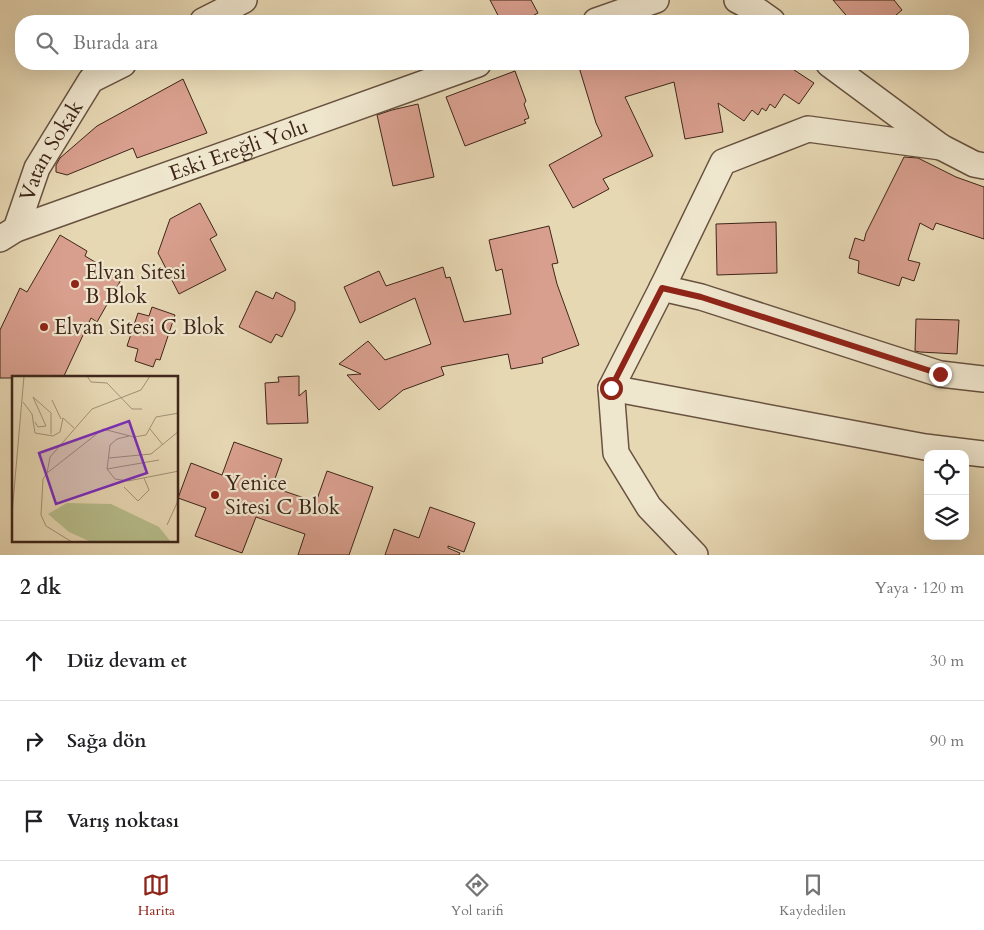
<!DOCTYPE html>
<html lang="tr">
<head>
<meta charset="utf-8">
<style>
  body { margin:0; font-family:Cardo,serif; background:#f2f2f2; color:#202124 }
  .controls { position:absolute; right:15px; bottom:15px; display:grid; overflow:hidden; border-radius:10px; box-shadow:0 5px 20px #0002 }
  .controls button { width:45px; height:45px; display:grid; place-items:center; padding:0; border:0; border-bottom:1px solid #e0e0e0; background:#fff; color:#202124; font:25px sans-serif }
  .stop { position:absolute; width:15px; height:15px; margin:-11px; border:4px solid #8f2418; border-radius:50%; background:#fff }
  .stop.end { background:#8f2418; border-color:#fff; box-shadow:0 1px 5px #0008 }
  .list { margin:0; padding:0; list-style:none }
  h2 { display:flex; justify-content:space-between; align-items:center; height:65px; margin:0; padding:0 20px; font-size:21px }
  h2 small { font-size:16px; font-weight:400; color:#757577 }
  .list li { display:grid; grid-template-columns:32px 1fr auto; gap:15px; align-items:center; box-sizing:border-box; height:80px; padding:0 20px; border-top:1px solid #e0e0e0 }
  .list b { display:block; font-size:19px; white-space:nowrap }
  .list em { font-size:16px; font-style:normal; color:#757577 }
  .icon { flex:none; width:28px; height:28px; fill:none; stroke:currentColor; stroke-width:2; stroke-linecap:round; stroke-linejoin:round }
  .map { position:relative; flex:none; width:984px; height:555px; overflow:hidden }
  .search { position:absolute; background:#fff; box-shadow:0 5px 20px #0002; left:15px; right:15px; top:15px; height:55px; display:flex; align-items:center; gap:12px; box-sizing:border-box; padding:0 18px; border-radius:20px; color:#757577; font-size:19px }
  .sheet { height:305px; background:#fff }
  nav { display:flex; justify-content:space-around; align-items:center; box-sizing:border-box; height:70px; border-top:1px solid #e0e0e0; background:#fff; font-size:14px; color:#757577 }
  nav a { display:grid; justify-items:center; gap:2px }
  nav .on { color:#8f2418 }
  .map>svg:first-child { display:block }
  .building { fill:#d99f8e; stroke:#3e2619 }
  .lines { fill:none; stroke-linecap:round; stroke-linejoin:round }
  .street-casing { stroke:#685240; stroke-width:28 }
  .street { stroke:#efe6ce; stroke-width:25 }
  .route { stroke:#8f2418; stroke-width:6 }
  .poi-dot { fill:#8f2418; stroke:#efe6ce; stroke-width:2 }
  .labels { text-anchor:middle; stroke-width:4.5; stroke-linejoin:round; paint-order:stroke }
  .street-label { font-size:21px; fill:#3e2619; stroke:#efe6ce }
  .poi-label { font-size:21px; fill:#3e2619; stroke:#efe6ce; text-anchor:start }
  .inset-road { fill:none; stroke:#a39176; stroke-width:1 }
  .view { fill:#7b2cbf; fill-opacity:0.15; stroke:#7b2cbf; stroke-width:2.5 }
  .inset-edge { fill:none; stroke:#3e2619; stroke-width:2.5 }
</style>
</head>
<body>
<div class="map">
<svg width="984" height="555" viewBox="0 0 984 555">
  <rect width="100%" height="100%" fill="#e7d8b4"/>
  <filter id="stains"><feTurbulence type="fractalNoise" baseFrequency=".004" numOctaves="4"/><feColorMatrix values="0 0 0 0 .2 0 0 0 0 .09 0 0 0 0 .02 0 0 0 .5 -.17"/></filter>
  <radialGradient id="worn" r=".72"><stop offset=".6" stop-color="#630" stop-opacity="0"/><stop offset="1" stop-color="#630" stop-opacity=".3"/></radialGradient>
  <!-- building -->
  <g class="building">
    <polygon points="490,0 531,0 538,13 523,21 501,21"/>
    <polygon points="833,0 894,0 902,10 889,21 851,21"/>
    <polygon points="578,64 785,64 814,83 799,104 784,94 775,108 770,104 766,111 762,108 758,115 752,110 744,121 718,103 723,132 685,139 674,82 625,97 653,156 603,179 609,189 573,208 549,165 602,136 596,123"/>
    <polygon points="515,71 526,101 524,104 529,118 524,120 526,123 465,146 446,97"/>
    <polygon points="183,79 207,133 137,158 133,148 67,175 56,172 56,165 60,158 97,126"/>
    <polygon points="418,104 434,177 393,186 377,115 392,110"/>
    <polygon points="904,157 918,158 956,177 984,187 984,239 936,223 933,230 920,223 908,260 920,263 914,281 902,277 899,286 858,273 859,261 849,258 855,238 864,241 866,233"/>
    <polygon points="200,203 217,235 210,239 226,270 179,294 158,253 170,219"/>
    <polygon points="776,222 777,273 717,275 716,224"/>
    <polygon points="549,226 558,263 552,264 557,284 579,345 542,358 543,363 511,369 508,354 441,367 444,375 403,390 379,410 347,375 361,374 339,364 368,341 385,360 431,344 415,298 360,323 344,287 379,271 386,286 443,267 446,278 450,277 464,322 511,314 502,269 496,271 489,240"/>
    <polygon points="60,235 87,251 85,256 122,278 97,322 91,318 63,378 0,378 0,330 20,288 27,292"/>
    <polygon points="256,291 273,299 276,292 295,302 295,310 282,337 276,334 271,343 239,327"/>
    <polygon points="152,307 175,315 160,360 156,359 153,367 135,361 138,349 127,346 138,313 149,316"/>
    <polygon points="916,319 959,320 957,354 920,352 915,351"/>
    <polygon points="299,376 299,396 306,390 308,423 267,424 265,383 279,382 278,377"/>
    <polygon points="234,442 282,459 272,487 316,502 327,471 373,487 349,555 298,555 305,534 256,517 242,553 195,536 206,508 178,498 191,463 222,475"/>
    <polygon points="430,507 475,523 464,552 448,546 448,548 460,553 459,555 385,555 394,529 419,538"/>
  </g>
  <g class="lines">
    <defs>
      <g id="street">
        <polyline points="737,0 758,11 772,21"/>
        <polyline points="203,21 244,0"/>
        <polyline points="596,21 656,0"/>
        <polyline points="829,64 941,147 974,164 984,166"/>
        <path id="s1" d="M 16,229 L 37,168 L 91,80 L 123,64"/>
        <path id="s2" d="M 0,239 L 16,229 L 478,64"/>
        <polyline points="662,288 701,297 940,374 984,379"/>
        <polyline points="611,388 925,447 984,454"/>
        <polyline points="695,555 649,507 616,453 611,388 662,288 723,162 808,129 941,147"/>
      </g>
    </defs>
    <!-- street casing -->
    <use href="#street" class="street-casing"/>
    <!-- street -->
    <use href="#street" class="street"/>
  </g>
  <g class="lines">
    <!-- route -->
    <polyline class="route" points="611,388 662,288 701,297 940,374"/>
  </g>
  <!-- markers -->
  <g class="poi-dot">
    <circle cx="75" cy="284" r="5"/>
    <circle cx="44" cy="327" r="5"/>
    <circle cx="215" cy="495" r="5"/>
  </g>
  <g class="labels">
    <!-- street labels -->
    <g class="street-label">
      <text dy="7" stroke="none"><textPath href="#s2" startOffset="255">Eski Ereğli Yolu</textPath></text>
      <text dy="7" stroke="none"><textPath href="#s1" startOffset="86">Vatan Sokak</textPath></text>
    </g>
    <!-- poi labels -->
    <g class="poi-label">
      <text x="85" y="279">Elvan Sitesi<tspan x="85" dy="24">B Blok</tspan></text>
      <text x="54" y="334">Elvan Sitesi C Blok</text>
      <text x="225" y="490">Yenice<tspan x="225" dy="24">Sitesi C Blok</tspan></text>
    </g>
  </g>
  <!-- overview -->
  <g transform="translate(12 376)">
    <rect width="166" height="166" fill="#e7d8b4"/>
    <path d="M 55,127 L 99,128 L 147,151 L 159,166 L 79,166 L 57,156 L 36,138 Z" fill="#b7be8c"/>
    <path class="inset-road" d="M 75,0 L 79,6 L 95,7M 95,7 L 120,33 L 130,33M 40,24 L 49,43M 11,26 L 20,38 L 23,57 L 41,60 L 48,56 L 51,42 L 62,52M 23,46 L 26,51 L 34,50 L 21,21 L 39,37 L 39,58M 138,53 L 151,69M 117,60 L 105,63 L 98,69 L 95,93 L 103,103 L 116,105 L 167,95M 97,82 L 139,78 L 167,55M 95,93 L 147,84M 35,97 L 38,81 L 80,33 L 129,14 L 138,0M 112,111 L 126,125 L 137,114 L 132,102M 0,138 L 12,0M 155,149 L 165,127 L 167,113M 60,166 L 34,150 L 29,139 L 31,103 L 35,97 L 91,53 L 122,61 L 134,59 L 144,41 L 167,37"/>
    <path class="view" d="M 117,45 L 135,97 L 44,128 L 27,77 Z"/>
    <rect width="166" height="166" class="inset-edge"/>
  </g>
  <rect width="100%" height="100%" filter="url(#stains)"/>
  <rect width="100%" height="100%" fill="url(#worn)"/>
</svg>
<div class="controls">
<button><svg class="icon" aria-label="locate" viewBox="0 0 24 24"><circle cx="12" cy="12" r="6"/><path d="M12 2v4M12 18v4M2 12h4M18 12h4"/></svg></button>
<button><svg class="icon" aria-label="layers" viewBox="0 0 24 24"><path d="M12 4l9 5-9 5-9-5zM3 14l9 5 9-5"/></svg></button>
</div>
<div class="stop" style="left:611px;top:388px"></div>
<div class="stop end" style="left:940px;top:374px"></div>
<div class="search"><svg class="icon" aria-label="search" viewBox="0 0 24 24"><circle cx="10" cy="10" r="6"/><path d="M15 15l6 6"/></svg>Burada ara</div>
</div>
<section class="sheet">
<h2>2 dk<small>Yaya · 120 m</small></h2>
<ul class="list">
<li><svg class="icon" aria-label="ahead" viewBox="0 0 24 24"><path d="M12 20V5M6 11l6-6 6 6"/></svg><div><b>Düz devam et</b></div><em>30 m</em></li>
<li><svg class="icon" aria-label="right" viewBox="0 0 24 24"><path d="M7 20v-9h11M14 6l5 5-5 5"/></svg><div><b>Sağa dön</b></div><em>90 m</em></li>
<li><svg class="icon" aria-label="arrive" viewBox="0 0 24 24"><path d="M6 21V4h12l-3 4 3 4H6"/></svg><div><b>Varış noktası</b></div></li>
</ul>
</section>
<nav>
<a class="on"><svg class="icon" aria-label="map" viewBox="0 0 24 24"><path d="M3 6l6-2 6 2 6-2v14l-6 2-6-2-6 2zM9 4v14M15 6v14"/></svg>Harita</a>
<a><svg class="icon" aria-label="directions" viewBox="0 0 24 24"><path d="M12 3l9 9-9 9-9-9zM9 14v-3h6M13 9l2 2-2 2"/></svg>Yol tarifi</a>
<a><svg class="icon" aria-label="saved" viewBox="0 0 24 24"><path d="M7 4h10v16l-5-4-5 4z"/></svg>Kaydedilen</a>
</nav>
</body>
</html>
